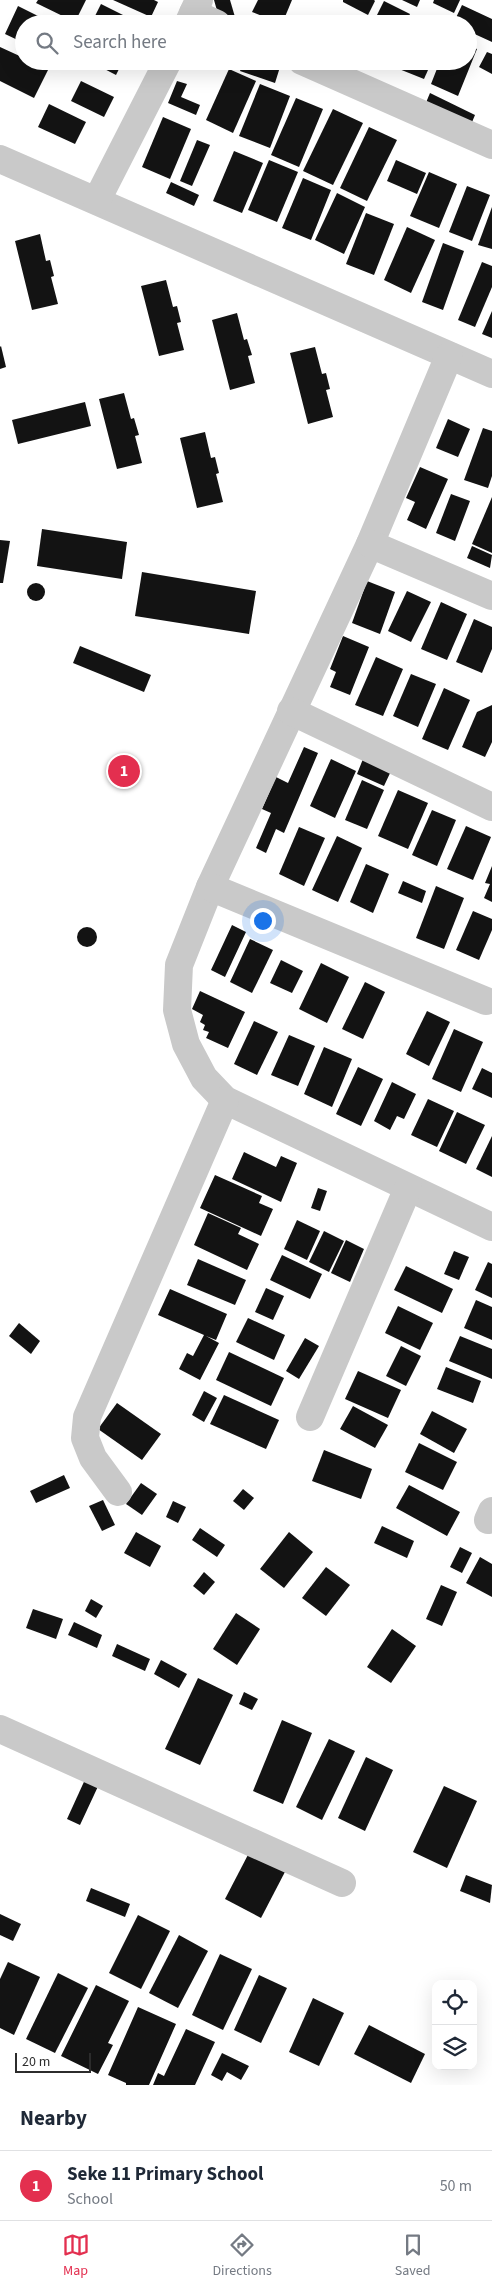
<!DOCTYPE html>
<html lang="en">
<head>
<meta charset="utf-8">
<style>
  body { margin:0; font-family:"Source Sans 3",sans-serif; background:#f2f2f3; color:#1f2937 }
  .controls { position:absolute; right:15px; bottom:15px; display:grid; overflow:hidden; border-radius:10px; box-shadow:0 5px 20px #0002 }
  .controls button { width:45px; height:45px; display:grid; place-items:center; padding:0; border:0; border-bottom:1px solid #e0e1e3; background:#fff; color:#1f2937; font:25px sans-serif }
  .scale { position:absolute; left:15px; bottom:12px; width:76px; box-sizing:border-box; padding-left:5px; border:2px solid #2c2c2c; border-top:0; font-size:14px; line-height:18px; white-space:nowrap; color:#2c2c2c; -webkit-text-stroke:4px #fff; paint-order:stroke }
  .you { position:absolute; left:262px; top:920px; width:18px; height:18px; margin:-12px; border:4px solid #fff; border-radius:50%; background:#1a73e8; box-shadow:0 0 0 8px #1a73e833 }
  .badge { display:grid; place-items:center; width:32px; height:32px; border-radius:50%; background:#e32f4f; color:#fff; font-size:16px; font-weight:700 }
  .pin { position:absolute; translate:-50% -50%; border:2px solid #fff; box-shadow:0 1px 5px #0006 }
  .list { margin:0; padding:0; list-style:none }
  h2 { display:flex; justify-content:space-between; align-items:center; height:65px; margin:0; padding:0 20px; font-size:21px }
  h2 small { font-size:16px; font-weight:400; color:#747a83 }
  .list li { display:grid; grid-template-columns:32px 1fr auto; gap:15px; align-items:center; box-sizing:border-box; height:70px; padding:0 20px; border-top:1px solid #e0e1e3 }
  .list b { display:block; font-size:19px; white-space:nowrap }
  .list p { margin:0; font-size:16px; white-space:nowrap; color:#747a83 }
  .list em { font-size:16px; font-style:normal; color:#747a83 }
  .icon { flex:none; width:28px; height:28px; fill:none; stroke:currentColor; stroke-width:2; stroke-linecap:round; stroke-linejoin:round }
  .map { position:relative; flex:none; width:492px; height:2085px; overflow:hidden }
  .search { position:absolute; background:#fff; box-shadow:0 5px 20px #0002; left:15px; right:15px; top:15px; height:55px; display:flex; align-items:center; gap:12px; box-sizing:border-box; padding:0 18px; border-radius:28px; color:#747a83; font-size:19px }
  .sheet { height:135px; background:#fff }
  nav { display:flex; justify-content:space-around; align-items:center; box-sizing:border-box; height:70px; border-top:1px solid #e0e1e3; background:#fff; font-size:14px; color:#747a83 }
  nav a { display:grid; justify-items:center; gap:2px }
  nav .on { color:#e32f4f }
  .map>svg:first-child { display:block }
  .building { fill:#131313 }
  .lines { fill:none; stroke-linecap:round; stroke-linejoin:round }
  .minor { stroke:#c9c9c9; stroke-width:28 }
</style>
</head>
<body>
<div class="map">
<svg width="492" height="2085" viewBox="0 0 492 2085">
  <rect width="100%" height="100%" fill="#fff"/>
  <!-- building -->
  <g class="building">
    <polygon points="38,0 86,0 75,22 36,3"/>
    <polygon points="113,0 154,0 158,2 151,17"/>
    <polygon points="214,0 230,0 235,17 220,21"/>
    <polygon points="258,0 292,0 282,24 252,12"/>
    <polygon points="343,0 374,0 375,1 368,15 343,2"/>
    <polygon points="402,0 420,0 417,7"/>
    <polygon points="434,0 460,0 454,13 433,3"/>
    <polygon points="384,1 410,14 405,24 395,24 377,15"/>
    <polygon points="101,4 141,24 91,24"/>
    <polygon points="462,5 492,19 492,42 468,31 468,24 453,24"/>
    <polygon points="18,6 54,24 24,24 24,43 5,34"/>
    <polygon points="468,45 477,49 458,96 431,84 440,61 468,61"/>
    <polygon points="0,47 24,58 24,61 30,61 48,70 34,98 0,81"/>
    <polygon points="487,52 492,54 492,74 479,67"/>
    <polygon points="89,61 123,61 116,75"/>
    <polygon points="244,61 263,61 280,67 275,83 240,71"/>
    <polygon points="402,61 432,61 424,79 399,69"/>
    <polygon points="229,69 256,81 233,133 206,120"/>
    <polygon points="81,81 114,97 104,117 71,101"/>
    <polygon points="177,81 187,84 181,97 200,105 196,115 168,103"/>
    <polygon points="260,84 290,96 270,148 239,136"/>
    <polygon points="430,93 475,115 470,127 425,105"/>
    <polygon points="296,98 323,109 299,167 271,155"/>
    <polygon points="49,104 86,122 75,144 38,127"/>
    <polygon points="333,109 363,123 333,185 303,171"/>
    <polygon points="163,117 191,129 170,179 142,167"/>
    <polygon points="369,127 397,140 367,201 340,188"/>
    <polygon points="197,140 210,145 192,186 180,181"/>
    <polygon points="234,151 263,163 242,213 213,201"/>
    <polygon points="269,160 298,172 277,222 248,210"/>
    <polygon points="396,160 426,173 417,194 387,181"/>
    <polygon points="429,172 457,184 439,228 410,216"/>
    <polygon points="303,178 331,190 311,240 282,228"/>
    <polygon points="171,182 199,195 194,206 166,193"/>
    <polygon points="467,186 490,195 472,241 449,232"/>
    <polygon points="337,193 365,207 344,254 315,240"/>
    <polygon points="492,207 492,249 478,245"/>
    <polygon points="366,213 394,224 374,275 346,264"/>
    <polygon points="407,227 435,240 411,293 384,280"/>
    <polygon points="40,234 46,261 50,260 54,276 51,277 58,304 32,310 15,241"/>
    <polygon points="443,243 464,251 443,310 422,302"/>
    <polygon points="482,262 492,266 492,287 475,327 458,320"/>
    <polygon points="166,280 173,307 177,306 181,322 177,323 184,350 159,356 141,286"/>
    <polygon points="492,311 492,338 482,334"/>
    <polygon points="237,313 244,340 247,339 252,355 248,356 255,383 230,390 212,320"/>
    <polygon points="1,346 6,367 0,369 0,347"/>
    <polygon points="315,347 322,374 326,373 330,389 326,390 333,417 308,424 290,353"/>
    <polygon points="124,393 131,419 134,418 139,435 135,436 142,463 117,469 99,399"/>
    <polygon points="85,402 91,426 18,444 12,420"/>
    <polygon points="448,419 470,429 458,457 436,448"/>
    <polygon points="483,428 492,431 492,476 488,488 464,480"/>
    <polygon points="205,432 211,458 215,457 219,473 216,474 223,502 197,508 180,438"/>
    <polygon points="420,467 448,479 426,529 407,520 415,502 406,498"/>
    <polygon points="451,494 470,501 455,541 436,533"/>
    <polygon points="492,497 492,553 472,544"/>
    <polygon points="42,529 127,542 122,579 37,566"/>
    <polygon points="0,540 10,541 3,583 0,583"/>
    <polygon points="472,546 492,555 490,568 467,558"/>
    <polygon points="142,572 256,591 249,634 135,616"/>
    <polygon points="367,581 395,592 380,634 352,623"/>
    <circle cx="36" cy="592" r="9"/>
    <polygon points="407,591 431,602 411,642 388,631"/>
    <polygon points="441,602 467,614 447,660 421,649"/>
    <polygon points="474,619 492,627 492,649 482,673 456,662"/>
    <polygon points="343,636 369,647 350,695 330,687 336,672 330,669"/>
    <polygon points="80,646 151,675 144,692 73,663"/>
    <polygon points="376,657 403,669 383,716 355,705"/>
    <polygon points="411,674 436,684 418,727 393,716"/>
    <polygon points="444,688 470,700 448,750 422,739"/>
    <polygon points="492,705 492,742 485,757 462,747 477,712"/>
    <polygon points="304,747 318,753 284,833 276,829 266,853 256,848 271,813 262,809 276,777 288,783"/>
    <polygon points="331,759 356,771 335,818 310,806"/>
    <polygon points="363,759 391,771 384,786 357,774"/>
    <polygon points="362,780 384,790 367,829 345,820"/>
    <polygon points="398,790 428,803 408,849 378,836"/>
    <polygon points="432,810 456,820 437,866 412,855"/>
    <polygon points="466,826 491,837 473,880 447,869"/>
    <polygon points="299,827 325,838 304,886 279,874"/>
    <polygon points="337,836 362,848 338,902 312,890"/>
    <polygon points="366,864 389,874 373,913 350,902"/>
    <polygon points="492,866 492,902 484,898 490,884 485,883"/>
    <polygon points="403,881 426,891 422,903 398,893"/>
    <polygon points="436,886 464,898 444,949 416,938"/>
    <polygon points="473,911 492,919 492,930 479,960 456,950"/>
    <polygon points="232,925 246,932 225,977 211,970"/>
    <circle cx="87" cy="937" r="10"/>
    <polygon points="250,939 273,950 252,993 230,982"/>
    <polygon points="281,960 303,971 292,993 270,983"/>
    <polygon points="321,963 349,977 327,1023 299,1009"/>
    <polygon points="365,982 385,992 363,1039 342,1029"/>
    <polygon points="200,991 245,1012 228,1048 206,1038 209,1032 203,1030 205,1025 200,1022 203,1015 192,1009"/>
    <polygon points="427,1011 450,1022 429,1066 406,1054"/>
    <polygon points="254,1021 278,1032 257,1075 234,1064"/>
    <polygon points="454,1029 483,1042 461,1092 432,1079"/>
    <polygon points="289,1035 315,1046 298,1086 271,1075"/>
    <polygon points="324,1047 352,1059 332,1107 304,1094"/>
    <polygon points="358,1067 383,1079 361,1126 336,1114"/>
    <polygon points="482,1068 492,1073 492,1098 472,1089"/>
    <polygon points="392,1082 416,1094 404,1119 397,1116 390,1130 374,1121"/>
    <polygon points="428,1099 454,1111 437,1147 411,1135"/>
    <polygon points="457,1112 485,1125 466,1164 439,1151"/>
    <polygon points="492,1136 492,1177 476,1169"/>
    <polygon points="244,1152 276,1167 281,1156 297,1163 281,1202 232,1179"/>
    <polygon points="215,1175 262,1196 259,1203 273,1209 261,1236 200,1208"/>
    <polygon points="318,1188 327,1191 320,1211 311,1208"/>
    <polygon points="208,1213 241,1228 238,1234 259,1244 247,1270 194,1245"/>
    <polygon points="297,1220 320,1231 307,1260 284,1249"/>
    <polygon points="324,1231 344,1241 329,1272 309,1262"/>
    <polygon points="346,1240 364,1249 350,1282 331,1273"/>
    <polygon points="454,1251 469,1257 459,1280 444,1274"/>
    <polygon points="282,1255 322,1274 310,1299 270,1280"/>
    <polygon points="198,1259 246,1280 235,1305 187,1285"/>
    <polygon points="488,1262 492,1264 492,1298 475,1290"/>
    <polygon points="406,1266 453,1289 442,1313 394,1290"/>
    <polygon points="266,1288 284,1296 273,1320 255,1312"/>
    <polygon points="170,1289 227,1314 216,1340 206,1336 219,1343 200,1380 179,1369 187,1353 193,1356 204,1335 158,1315"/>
    <polygon points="476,1300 492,1307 492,1340 464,1328"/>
    <polygon points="398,1306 433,1323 420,1350 385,1333"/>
    <polygon points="248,1318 285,1335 274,1360 236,1342"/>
    <polygon points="19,1323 40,1341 31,1354 9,1336"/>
    <polygon points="460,1336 492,1349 492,1379 449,1361"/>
    <polygon points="305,1338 319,1346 299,1379 286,1371"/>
    <polygon points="401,1346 421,1356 406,1386 386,1376"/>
    <polygon points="229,1352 284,1378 271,1406 216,1380"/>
    <polygon points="446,1367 481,1381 473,1403 437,1389"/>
    <polygon points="358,1371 401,1390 388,1418 345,1399"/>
    <polygon points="204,1391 217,1398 204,1422 192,1415"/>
    <polygon points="224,1395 279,1420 266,1449 210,1424"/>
    <polygon points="117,1403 161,1434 142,1460 98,1429"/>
    <polygon points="353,1406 388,1425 375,1448 340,1429"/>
    <polygon points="432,1411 467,1429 454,1453 420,1434"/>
    <polygon points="419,1443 457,1462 443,1490 405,1472"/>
    <polygon points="324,1450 372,1469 361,1499 312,1481"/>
    <polygon points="64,1475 70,1488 36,1503 30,1491"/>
    <polygon points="141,1483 157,1494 142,1515 126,1504"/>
    <polygon points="409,1485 460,1512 447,1536 396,1508"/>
    <polygon points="243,1489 254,1498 244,1510 233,1501"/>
    <polygon points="103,1500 115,1525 102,1531 89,1506"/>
    <polygon points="173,1501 186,1507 178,1523 166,1517"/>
    <polygon points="382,1526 414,1541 407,1558 374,1543"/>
    <polygon points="200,1528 225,1545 217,1557 192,1540"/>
    <polygon points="136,1532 161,1546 150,1567 124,1553"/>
    <polygon points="289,1532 313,1552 284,1588 260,1569"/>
    <polygon points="460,1547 472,1553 462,1573 450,1567"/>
    <polygon points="480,1557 492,1564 492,1597 466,1583"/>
    <polygon points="326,1567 350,1585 326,1616 302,1598"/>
    <polygon points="204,1572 215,1582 204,1595 193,1586"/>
    <polygon points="441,1585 457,1592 442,1626 426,1619"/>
    <polygon points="91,1599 103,1606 96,1618 85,1611"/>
    <polygon points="33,1609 63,1619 56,1639 26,1628"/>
    <polygon points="236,1613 260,1629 237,1665 213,1649"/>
    <polygon points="74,1622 102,1635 97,1648 68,1635"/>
    <polygon points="392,1629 416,1646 391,1683 367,1667"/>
    <polygon points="117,1644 150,1659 145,1671 112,1656"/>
    <polygon points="161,1660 187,1674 179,1688 154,1674"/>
    <polygon points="198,1678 233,1695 200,1765 165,1749"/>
    <polygon points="244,1692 258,1699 252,1710 239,1704"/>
    <polygon points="282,1720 312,1733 283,1804 253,1791"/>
    <polygon points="329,1739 355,1751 322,1820 296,1807"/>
    <polygon points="366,1757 393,1770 365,1831 338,1818"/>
    <polygon points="88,1773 101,1780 80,1825 67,1819"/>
    <polygon points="444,1786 477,1801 447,1868 413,1852"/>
    <polygon points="251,1849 287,1868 261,1918 225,1899"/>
    <polygon points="466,1875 492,1885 490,1903 460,1891"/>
    <polygon points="91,1888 130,1904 125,1917 86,1901"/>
    <polygon points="0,1914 21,1924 13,1941 0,1935"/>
    <polygon points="138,1915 170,1931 141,1989 109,1973"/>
    <polygon points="179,1935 208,1951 178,2008 149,1993"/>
    <polygon points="220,1954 252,1969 223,2030 192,2015"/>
    <polygon points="8,1962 40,1977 14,2035 0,2028 0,1979"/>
    <polygon points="58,1973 88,1988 55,2053 26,2039"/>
    <polygon points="259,1975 287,1988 261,2043 234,2030"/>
    <polygon points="96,1985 129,2001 108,2043 113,2045 98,2074 61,2056"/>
    <polygon points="313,1998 344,2013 319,2066 289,2052"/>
    <polygon points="138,2007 176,2024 149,2085 126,2085 126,2083 108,2075"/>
    <polygon points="369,2025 425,2054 411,2083 354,2054"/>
    <polygon points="186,2029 215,2042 195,2085 153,2085 158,2073 164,2076"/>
    <polygon points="222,2053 249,2066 241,2080 227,2072 222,2081 211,2075"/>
  </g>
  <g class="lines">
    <!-- minor -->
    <g class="minor">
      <polyline points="193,13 217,24"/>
      <polyline points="188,24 199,0"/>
      <polyline points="302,61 492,145"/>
      <polyline points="0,159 492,374"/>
      <polyline points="97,200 168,61"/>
      <polyline points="449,356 370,544 210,887 179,965 177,1010 186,1044 204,1078 225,1100 492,1227"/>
      <polyline points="370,544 492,596"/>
      <polyline points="291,711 492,807"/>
      <polyline points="210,887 486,1001"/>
      <polyline points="310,1417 408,1188"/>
      <polyline points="118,1492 93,1458 85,1438 87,1417 225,1100"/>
      <polyline points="488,1520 492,1511"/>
      <polyline points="0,1729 342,1883"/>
    </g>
  </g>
</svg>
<div class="controls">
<button><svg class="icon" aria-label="locate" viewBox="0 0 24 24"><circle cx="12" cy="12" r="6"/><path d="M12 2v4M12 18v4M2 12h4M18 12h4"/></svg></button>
<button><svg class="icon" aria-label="layers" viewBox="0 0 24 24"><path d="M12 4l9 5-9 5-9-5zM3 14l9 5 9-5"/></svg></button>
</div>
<div class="scale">20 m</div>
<div class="you"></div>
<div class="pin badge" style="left:124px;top:771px">1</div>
<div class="search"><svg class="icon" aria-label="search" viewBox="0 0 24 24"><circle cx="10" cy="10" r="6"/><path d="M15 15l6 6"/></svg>Search here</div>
</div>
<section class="sheet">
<h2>Nearby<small></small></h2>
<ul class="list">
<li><span class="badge">1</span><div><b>Seke 11 Primary School</b><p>School</p></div><em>50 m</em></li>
</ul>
</section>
<nav>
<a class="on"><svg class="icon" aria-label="map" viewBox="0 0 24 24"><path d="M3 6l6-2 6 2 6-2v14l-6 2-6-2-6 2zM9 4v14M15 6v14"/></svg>Map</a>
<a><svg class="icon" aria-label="directions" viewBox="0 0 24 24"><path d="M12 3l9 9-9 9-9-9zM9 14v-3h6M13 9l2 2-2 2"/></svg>Directions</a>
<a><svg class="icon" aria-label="saved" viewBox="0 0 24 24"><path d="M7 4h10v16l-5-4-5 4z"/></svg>Saved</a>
</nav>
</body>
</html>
